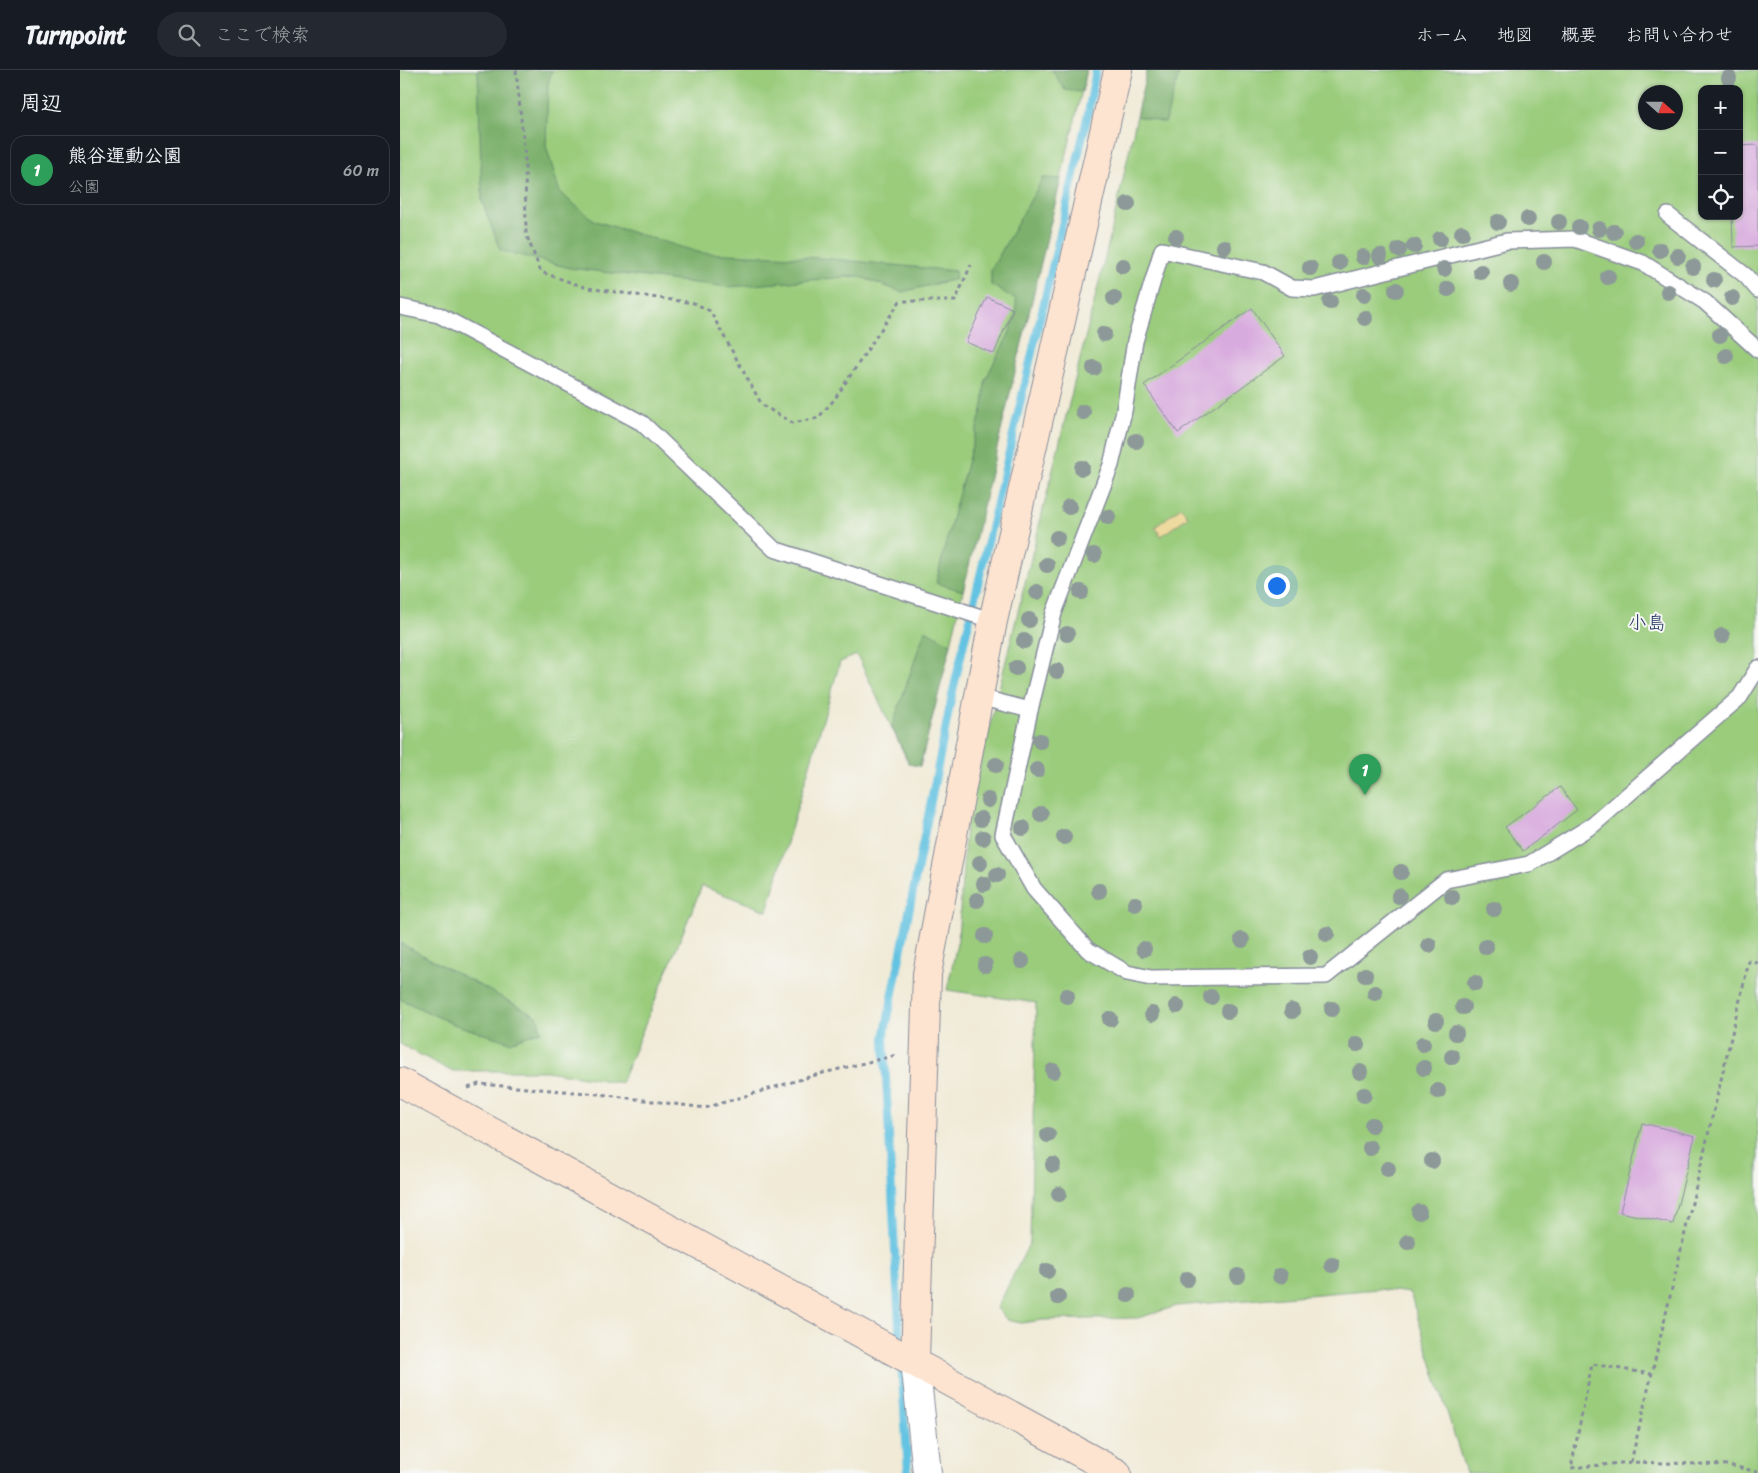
<!DOCTYPE html>
<html lang="ja">
<head>
<meta charset="utf-8">
<style>
  body { margin:0; font-family:Sriracha,"Klee One",sans-serif; background:#242831; color:#f1f3f6 }
  .controls { position:absolute; right:15px; top:15px; display:grid; overflow:hidden; border-radius:10px; box-shadow:0 1px 4px #0004 }
  .controls button { width:45px; height:45px; display:grid; place-items:center; padding:0; border:0; border-bottom:1px solid #363941; background:#171b24; color:#f1f3f6; font:25px sans-serif }
  .compass { position:absolute; left:1238px; top:15px; width:45px; height:45px; border-radius:50%; background:#171b24; box-shadow:0 1px 4px #0004; rotate:111deg }
  .you { position:absolute; left:876px; top:515px; width:18px; height:18px; margin:-12px; border:4px solid #fff; border-radius:50%; background:#1a73e8; box-shadow:0 0 0 8px #1a73e833 }
  .badge { display:grid; place-items:center; width:32px; height:32px; border-radius:50%; background:#d93025; color:#fff; font-size:16px; font-weight:700 }
  .pin { position:absolute; translate:-50% -41px; filter:drop-shadow(0 1px 2px #0008) }
  .pin::after { content:''; position:absolute; top:26px; width:18px; height:15px; background:inherit; clip-path:polygon(0 0,100% 0,50% 100%) }
  .list { margin:0; padding:0; list-style:none }
  h2 { display:flex; justify-content:space-between; align-items:center; height:65px; margin:0; padding:0 20px; font-size:21px }
  h2 small { font-size:16px; font-weight:400; color:#9ea1a6 }
  .list li { display:grid; grid-template-columns:32px 1fr auto; gap:15px; align-items:center; box-sizing:border-box; height:70px; margin:0 10px 10px; padding:0 10px; border:1px solid #363941; border-radius:15px }
  .list b { display:block; font-size:19px; white-space:nowrap }
  .list p { margin:0; font-size:16px; white-space:nowrap; color:#9ea1a6 }
  .list em { font-size:16px; font-style:normal; color:#9ea1a6 }
  .icon { flex:none; width:28px; height:28px; fill:none; stroke:currentColor; stroke-width:2; stroke-linecap:round; stroke-linejoin:round }
  .map { position:relative; flex:none; width:1358px; height:1403px; overflow:hidden }
  header { display:flex; align-items:center; gap:30px; box-sizing:border-box; height:70px; padding:0 25px; background:#171b24; border-bottom:1px solid #363941 }
  header strong { font-size:24px }
  nav { display:flex; gap:28px; margin-inline-start:auto; font-size:18px }
  .search { width:350px; height:45px; background:#242831; display:flex; align-items:center; gap:12px; box-sizing:border-box; padding:0 18px; border-radius:28px; color:#9ea1a6; font-size:19px }
  main { display:flex }
  aside { flex:1; background:#171b24 }
  .map>svg:first-child { display:block }
  .green { fill:#9acc7c; stroke:#5a7e6d; fill-rule:evenodd }
  .forest { fill:#7bb06c; stroke:#4b7065 }
  .sand { fill:#eeda9e; stroke:#84847e }
  .lines { fill:none; stroke-linecap:round; stroke-linejoin:round }
  .stream { stroke:#64c3e2; stroke-width:8 }
  .building { fill:#d8abde }
  .lane-casing { stroke:#868c9a; stroke-width:18 }
  .street-casing { stroke:#868c9a; stroke-width:30 }
  .secondary-casing { stroke:#868c9a; stroke-width:30 }
  .path { stroke:#868c9a; stroke-width:3; stroke-dasharray:4 4; stroke-linecap:butt }
  .lane { stroke:#fff; stroke-width:15 }
  .street { stroke:#fff; stroke-width:28 }
  .secondary { stroke:#fde4d0; stroke-width:28 }
  .tree { fill:#8c9998 }
  .labels { text-anchor:middle; stroke-width:4; stroke-linejoin:round; paint-order:stroke }
  .quarter-label { font-size:19px; fill:#1b2f5e; stroke:#f6f6f2 }
</style>
</head>
<body>
<header>
<strong>Turnpoint</strong>
<div class="search"><svg class="icon" aria-label="search" viewBox="0 0 24 24"><circle cx="10" cy="10" r="6"/><path d="M15 15l6 6"/></svg>ここで検索</div>
<nav><a>ホーム</a><a>地図</a><a>概要</a><a>お問い合わせ</a></nav>
</header>
<main>
<aside>
<h2>周辺<small></small></h2>
<ul class="list">
<li><span class="badge" style="background:#2e9e5b">1</span><div><b>熊谷運動公園</b><p>公園</p></div><em>60 m</em></li>
</ul>
</aside>
<div class="map">
<svg width="1358" height="1403" viewBox="0 0 1358 1403">
  <rect width="100%" height="100%" fill="#f6f6f2"/>
  <filter id="ink" filterUnits="userSpaceOnUse"><feTurbulence type="fractalNoise" baseFrequency=".02" numOctaves="2"/><feDisplacementMap in="SourceGraphic" scale="10" xChannelSelector="R" yChannelSelector="G"/><feConvolveMatrix kernelMatrix="1 2 1 2 8 2 1 2 1" color-interpolation-filters="sRGB"/></filter>
  <filter id="wash" filterUnits="userSpaceOnUse"><feTurbulence type="fractalNoise" baseFrequency=".0096" numOctaves="4" result="noise"/><feDisplacementMap in="SourceGraphic" scale="20" xChannelSelector="R" yChannelSelector="G"/><feGaussianBlur stdDeviation="1.12" result="paint"/><feColorMatrix in="noise" values="0 0 0 0 0 0 0 0 0 0 0 0 0 0 0 0 0 1.4 0 .05"/><feComposite in="paint" operator="in"/></filter>
  <g filter="url(#wash)">
    <rect width="100%" height="100%" fill="#f0ead6"/>
    <!-- green -->
    <g class="green">
      <polygon points="0,0 687,0 583,432 551,574 520,696 509,694 457,585 440,592 367,841 302,816 221,1013 147,1001 51,1001 0,974"/>
      <path d="M 747,0 L 1358,0 L 1358,1403 L 1066,1403 L 1010,1223 L 978,1219 L 777,1236 L 738,1248 L 643,1250 L 621,1253 L 607,1250 L 597,1238 L 630,1172 L 636,933 L 547,920 L 558,869 L 566,753 L 711,163 ZM 1302,19 L 1339,19 L 1339,146 L 1302,146 ZM 1246,22 L 1276,22 L 1276,52 L 1246,52 Z"/>
    </g>
    <!-- forest -->
    <g class="forest">
      <polygon points="78,0 152,0 148,14 146,76 160,123 195,151 301,183 421,188 555,201 556,209 502,222 458,206 329,217 170,198 100,180 82,131"/>
      <polygon points="652,0 687,0 682,22 665,20"/>
      <polygon points="747,0 780,0 765,53 736,46"/>
      <path d="M 643,108 L 661,109 L 563,521 L 536,513 C 550,454 566,397 582,340 C 585,330 583,319 586,310 C 596,283 618,260 616,229 L 591,215 L 591,200 Z"/>
      <polygon points="525,560 551,574 520,696 509,694 492,657"/>
      <polygon points="0,873 137,946 141,961 110,972 53,954 0,929"/>
    </g>
    <!-- sand -->
    <polygon class="sand" points="781,437 788,447 761,466 755,457"/>
    <g class="lines">
      <!-- stream -->
      <g class="stream">
        <polyline points="500,1277 484,968 552,625 687,48 696,0"/>
        <polyline points="501,1291 508,1403"/>
      </g>
    </g>
    <g id="blocks">
      <!-- building -->
      <g class="building">
        <polygon points="1358,75 1358,176 1333,177 1332,146 1339,146 1339,76"/>
        <polygon points="587,227 613,239 594,284 566,272"/>
        <polygon points="852,238 885,286 778,363 744,315"/>
        <polygon points="1160,717 1177,740 1123,781 1105,757"/>
        <polygon points="1242,1053 1295,1066 1273,1154 1220,1142"/>
      </g>
    </g>
  </g>
  <g filter="url(#ink)">
    <use href="#blocks" fill-opacity="0" stroke="#868c9a" stroke-width="1"/>
    <g class="lines">
      <defs>
        <g id="lane">
          <polyline points="1268,145 1346,206 1358,220"/>
          <polyline points="0,237 39,245 242,353 374,479 593,551"/>
          <polyline points="579,627 630,640 603,765 634,819 688,880 727,903 751,908 926,906 1046,810 1129,794 1193,755 1340,627 1358,598"/>
          <polyline points="630,640 654,543 711,395 724,341 735,271 762,180 863,202 892,218 914,219 1107,171 1175,169 1243,193 1305,232 1358,280"/>
        </g>
        <polyline id="street" points="515,1291 527,1403"/>
        <g id="secondary">
          <polyline points="0,1012 717,1403"/>
          <polyline points="515,1291 527,904 593,551 718,0"/>
        </g>
      </defs>
      <!-- lane casing -->
      <use href="#lane" class="lane-casing"/>
      <!-- street casing -->
      <use href="#street" class="street-casing"/>
      <!-- secondary casing -->
      <use href="#secondary" class="secondary-casing"/>
      <!-- path -->
      <g class="path">
        <polyline points="116,0 125,87 126,164 141,202 187,218 294,233 310,241 362,335 393,353 418,348 434,330 500,231 555,231 571,195"/>
        <polyline points="1358,893 1349,891 1231,1392 1328,1395 1358,1402"/>
        <polyline points="68,1018 79,1014 199,1024 305,1038 419,1004 497,985"/>
        <polyline points="1231,1392 1171,1398 1192,1294 1251,1304"/>
      </g>
      <!-- lane -->
      <use href="#lane" class="lane"/>
      <!-- street -->
      <use href="#street" class="street"/>
      <!-- secondary -->
      <use href="#secondary" class="secondary"/>
    </g>
    <!-- trees -->
    <g class="tree">
      <circle cx="1329" cy="8" r="8"/>
      <circle cx="728" cy="134" r="8"/>
      <circle cx="1128" cy="149" r="8"/>
      <circle cx="1098" cy="152" r="8"/>
      <circle cx="1159" cy="152" r="8"/>
      <circle cx="1179" cy="157" r="8"/>
      <circle cx="1199" cy="159" r="8"/>
      <circle cx="1214" cy="162" r="8"/>
      <circle cx="1062" cy="163" r="8"/>
      <circle cx="776" cy="167" r="8"/>
      <circle cx="1040" cy="169" r="8"/>
      <circle cx="1236" cy="171" r="8"/>
      <circle cx="1014" cy="176" r="8"/>
      <circle cx="824" cy="177" r="8"/>
      <circle cx="999" cy="180" r="8"/>
      <circle cx="1260" cy="180" r="8"/>
      <circle cx="980" cy="186" r="8"/>
      <circle cx="1278" cy="186" r="8"/>
      <circle cx="963" cy="187" r="8"/>
      <circle cx="1144" cy="192" r="8"/>
      <circle cx="939" cy="193" r="8"/>
      <circle cx="723" cy="196" r="8"/>
      <circle cx="1293" cy="197" r="8"/>
      <circle cx="910" cy="198" r="8"/>
      <circle cx="1044" cy="199" r="8"/>
      <circle cx="1081" cy="202" r="8"/>
      <circle cx="1208" cy="207" r="8"/>
      <circle cx="1314" cy="210" r="8"/>
      <circle cx="1111" cy="214" r="8"/>
      <circle cx="1048" cy="219" r="8"/>
      <circle cx="996" cy="220" r="8"/>
      <circle cx="1268" cy="222" r="8"/>
      <circle cx="964" cy="225" r="8"/>
      <circle cx="714" cy="228" r="8"/>
      <circle cx="1332" cy="228" r="8"/>
      <circle cx="930" cy="232" r="8"/>
      <circle cx="965" cy="248" r="8"/>
      <circle cx="704" cy="264" r="8"/>
      <circle cx="1320" cy="265" r="8"/>
      <circle cx="1326" cy="286" r="8"/>
      <circle cx="694" cy="298" r="8"/>
      <circle cx="683" cy="342" r="8"/>
      <circle cx="736" cy="371" r="8"/>
      <circle cx="682" cy="398" r="8"/>
      <circle cx="669" cy="437" r="8"/>
      <circle cx="708" cy="447" r="8"/>
      <circle cx="657" cy="468" r="8"/>
      <circle cx="694" cy="485" r="8"/>
      <circle cx="647" cy="495" r="8"/>
      <circle cx="637" cy="522" r="8"/>
      <circle cx="681" cy="522" r="8"/>
      <circle cx="629" cy="550" r="8"/>
      <circle cx="667" cy="564" r="8"/>
      <circle cx="1322" cy="566" r="8"/>
      <circle cx="624" cy="571" r="8"/>
      <circle cx="616" cy="598" r="8"/>
      <circle cx="657" cy="601" r="8"/>
      <circle cx="640" cy="671" r="8"/>
      <circle cx="596" cy="695" r="8"/>
      <circle cx="637" cy="700" r="8"/>
      <circle cx="588" cy="730" r="8"/>
      <circle cx="641" cy="744" r="8"/>
      <circle cx="581" cy="749" r="8"/>
      <circle cx="623" cy="758" r="8"/>
      <circle cx="664" cy="767" r="8"/>
      <circle cx="583" cy="768" r="8"/>
      <circle cx="580" cy="793" r="8"/>
      <circle cx="1001" cy="802" r="8"/>
      <circle cx="597" cy="805" r="8"/>
      <circle cx="584" cy="814" r="8"/>
      <circle cx="699" cy="821" r="8"/>
      <circle cx="999" cy="826" r="8"/>
      <circle cx="1052" cy="827" r="8"/>
      <circle cx="577" cy="830" r="8"/>
      <circle cx="735" cy="834" r="8"/>
      <circle cx="1094" cy="839" r="8"/>
      <circle cx="927" cy="864" r="8"/>
      <circle cx="585" cy="866" r="8"/>
      <circle cx="842" cy="870" r="8"/>
      <circle cx="1029" cy="875" r="8"/>
      <circle cx="1086" cy="877" r="8"/>
      <circle cx="744" cy="879" r="8"/>
      <circle cx="910" cy="887" r="8"/>
      <circle cx="622" cy="891" r="8"/>
      <circle cx="585" cy="895" r="8"/>
      <circle cx="965" cy="905" r="8"/>
      <circle cx="1075" cy="913" r="8"/>
      <circle cx="975" cy="923" r="8"/>
      <circle cx="667" cy="926" r="8"/>
      <circle cx="811" cy="927" r="8"/>
      <circle cx="777" cy="936" r="8"/>
      <circle cx="1063" cy="937" r="8"/>
      <circle cx="932" cy="939" r="8"/>
      <circle cx="828" cy="941" r="8"/>
      <circle cx="892" cy="941" r="8"/>
      <circle cx="752" cy="944" r="8"/>
      <circle cx="710" cy="949" r="8"/>
      <circle cx="1036" cy="951" r="8"/>
      <circle cx="1056" cy="963" r="8"/>
      <circle cx="957" cy="974" r="8"/>
      <circle cx="1023" cy="974" r="8"/>
      <circle cx="1052" cy="987" r="8"/>
      <circle cx="1024" cy="998" r="8"/>
      <circle cx="653" cy="1001" r="8"/>
      <circle cx="960" cy="1002" r="8"/>
      <circle cx="1038" cy="1021" r="8"/>
      <circle cx="964" cy="1025" r="8"/>
      <circle cx="972" cy="1055" r="8"/>
      <circle cx="648" cy="1065" r="8"/>
      <circle cx="970" cy="1078" r="8"/>
      <circle cx="1032" cy="1091" r="8"/>
      <circle cx="653" cy="1095" r="8"/>
      <circle cx="988" cy="1099" r="8"/>
      <circle cx="659" cy="1124" r="8"/>
      <circle cx="1019" cy="1142" r="8"/>
      <circle cx="1008" cy="1172" r="8"/>
      <circle cx="932" cy="1195" r="8"/>
      <circle cx="647" cy="1201" r="8"/>
      <circle cx="838" cy="1206" r="8"/>
      <circle cx="880" cy="1206" r="8"/>
      <circle cx="787" cy="1209" r="8"/>
      <circle cx="728" cy="1225" r="8"/>
      <circle cx="658" cy="1227" r="8"/>
    </g>
  </g>
  <g class="labels">
    <!-- quarter labels -->
    <g class="quarter-label">
      <text x="1247" y="559">小島</text>
    </g>
  </g>
</svg>
<div class="controls">
<button>+</button>
<button>−</button>
<button><svg class="icon" aria-label="locate" viewBox="0 0 24 24"><circle cx="12" cy="12" r="6"/><path d="M12 2v4M12 18v4M2 12h4M18 12h4"/></svg></button>
</div>
<svg class="compass" viewBox="-18 -18 36 36"><path d="M0-13l5 13h-10z" fill="#e53935"/><path d="M0 13l5-13h-10z" fill="#9ea1a6"/></svg>
<div class="you"></div>
<div class="pin badge" style="left:965px;top:725px;background:#2e9e5b">1</div>
</div>
</main>
</body>
</html>
